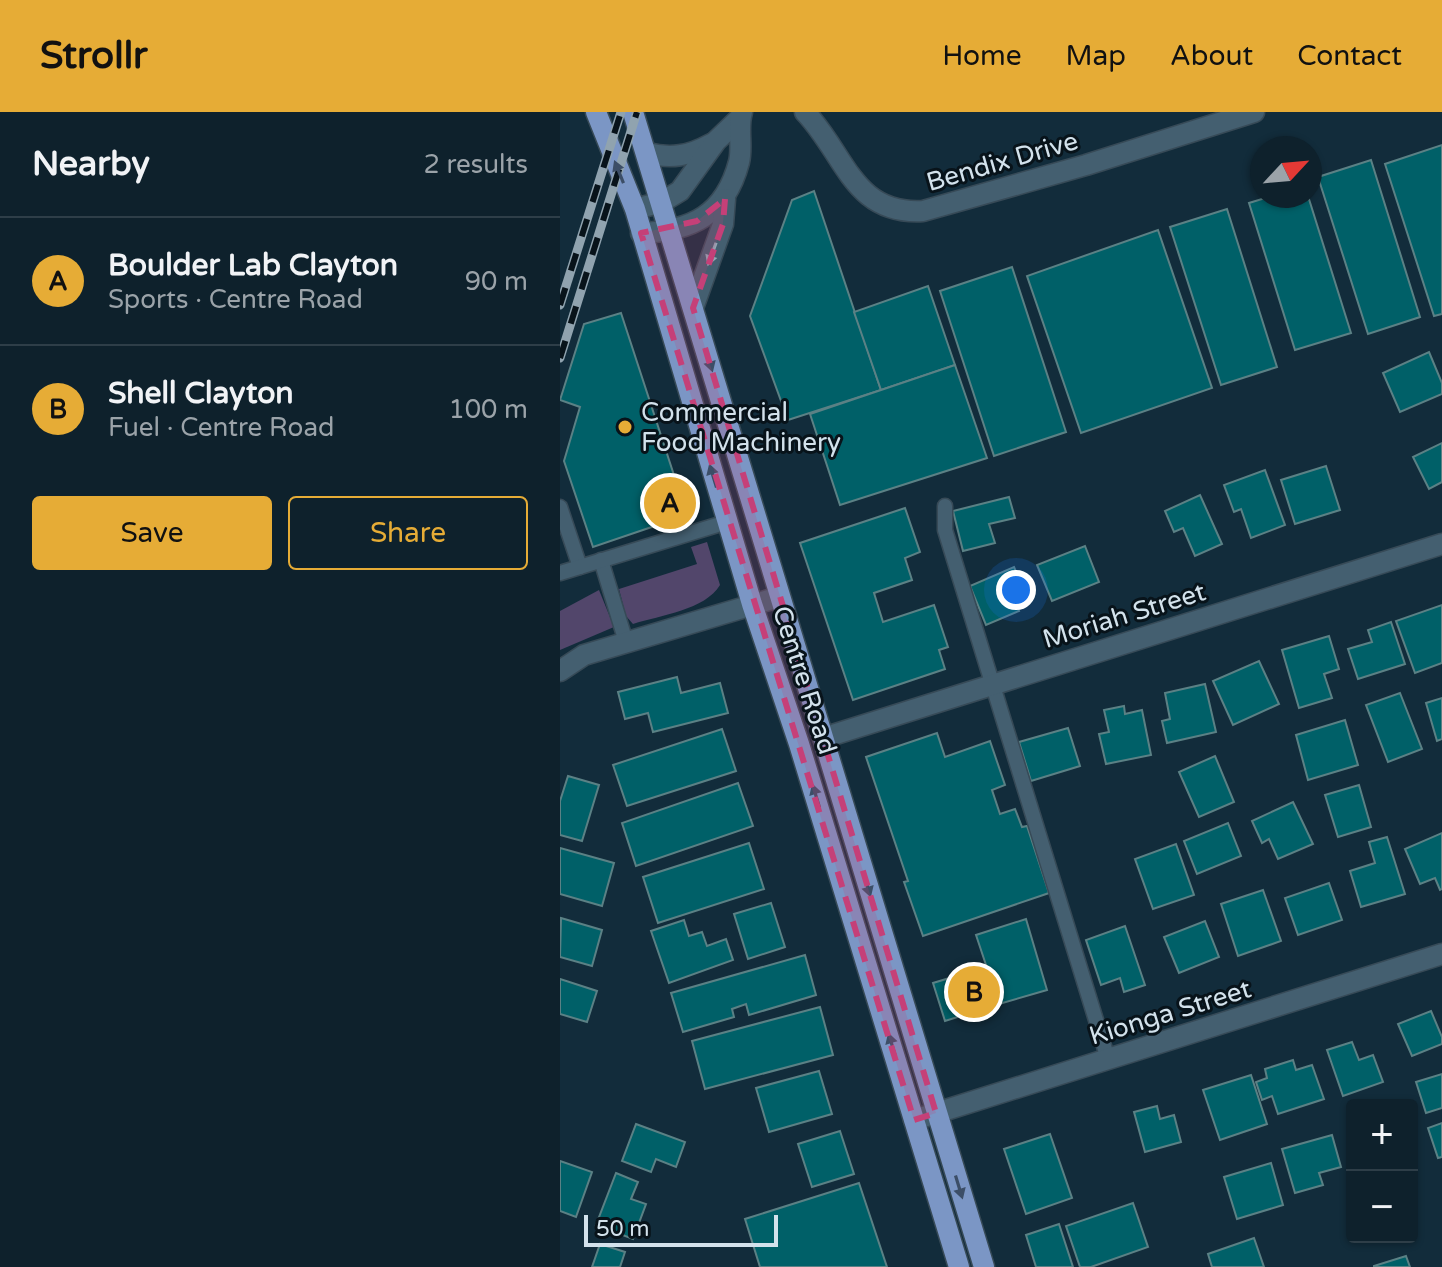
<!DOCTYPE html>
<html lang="en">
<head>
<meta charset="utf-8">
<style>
  body { margin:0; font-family:"Varela Round",sans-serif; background:#1c2e38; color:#f1f3f6 }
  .controls { position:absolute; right:24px; bottom:24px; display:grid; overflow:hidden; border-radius:8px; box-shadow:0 2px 6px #0004 }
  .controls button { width:72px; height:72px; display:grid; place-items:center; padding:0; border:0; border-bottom:2px solid #2e3e48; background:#0e212c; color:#f1f3f6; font:40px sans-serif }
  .compass { position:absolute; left:690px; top:24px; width:72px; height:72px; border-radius:50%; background:#0e212c; box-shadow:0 2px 6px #0004; rotate:64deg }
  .scale { position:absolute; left:24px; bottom:20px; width:194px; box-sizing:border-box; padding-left:8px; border:4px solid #d3e2ec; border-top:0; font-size:22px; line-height:28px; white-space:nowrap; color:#d3e2ec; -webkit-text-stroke:6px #08131a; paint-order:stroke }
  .you { position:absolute; left:456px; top:478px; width:28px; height:28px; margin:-20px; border:6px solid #fff; border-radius:50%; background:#1a73e8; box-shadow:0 0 0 12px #1a73e833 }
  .badge { display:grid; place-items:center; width:52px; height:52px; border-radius:50%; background:#e6ac36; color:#111; font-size:26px; font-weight:700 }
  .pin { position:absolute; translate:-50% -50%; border:4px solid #fff; box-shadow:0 2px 8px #0006 }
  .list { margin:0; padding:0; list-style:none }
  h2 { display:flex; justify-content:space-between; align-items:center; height:104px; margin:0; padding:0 32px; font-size:34px }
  h2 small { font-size:26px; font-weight:400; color:#9ba3a9 }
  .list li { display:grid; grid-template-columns:52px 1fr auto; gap:24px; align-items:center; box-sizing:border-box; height:128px; padding:0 32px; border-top:2px solid #2e3e48 }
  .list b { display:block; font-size:30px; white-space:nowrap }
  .list p { margin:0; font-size:26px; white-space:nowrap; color:#9ba3a9 }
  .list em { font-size:26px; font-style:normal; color:#9ba3a9 }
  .actions { display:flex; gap:16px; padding:24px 32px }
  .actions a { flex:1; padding:18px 0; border:2px solid #e6ac36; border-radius:8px; text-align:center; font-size:28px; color:#e6ac36 }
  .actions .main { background:#e6ac36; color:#111 }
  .map { position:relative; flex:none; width:882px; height:1155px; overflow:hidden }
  header { display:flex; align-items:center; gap:48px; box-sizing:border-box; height:112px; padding:0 40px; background:#e6ac36; color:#111 }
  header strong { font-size:38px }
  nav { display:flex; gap:44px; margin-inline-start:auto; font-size:28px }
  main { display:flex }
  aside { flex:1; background:#0e212c }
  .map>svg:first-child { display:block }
  .green { fill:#52466b }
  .building { fill:#006068; stroke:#5b8185; stroke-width:2 }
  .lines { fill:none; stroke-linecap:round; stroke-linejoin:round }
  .service-casing { stroke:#374a57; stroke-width:17 }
  .minor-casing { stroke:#374a57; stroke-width:23 }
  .tertiary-casing { stroke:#374a57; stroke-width:23 }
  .primary-casing { stroke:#374a57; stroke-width:23 }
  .service { stroke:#445f70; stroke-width:14 }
  .minor { stroke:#445f70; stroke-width:20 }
  .tertiary { stroke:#445f70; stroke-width:20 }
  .primary { stroke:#7b96c5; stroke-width:20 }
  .rail-casing { stroke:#90a3af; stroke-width:9 }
  .rail { stroke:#08131a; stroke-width:6; stroke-dasharray:18; stroke-linecap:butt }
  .oneway { fill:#3c4e67 }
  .oneway2 { fill:#93a7b4 }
  .marked { fill:#c54078; fill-opacity:0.2; stroke:#c54078; stroke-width:6; stroke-dasharray:16 10; stroke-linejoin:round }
  .poi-dot { fill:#e6ac36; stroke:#08131a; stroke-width:3 }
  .labels { text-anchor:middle; stroke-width:6; stroke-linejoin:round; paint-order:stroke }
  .street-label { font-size:26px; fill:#d3e2ec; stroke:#08131a }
  .poi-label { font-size:26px; fill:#d3e2ec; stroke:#08131a; text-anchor:start }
</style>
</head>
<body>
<header>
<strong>Strollr</strong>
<nav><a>Home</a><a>Map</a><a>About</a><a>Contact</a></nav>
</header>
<main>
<aside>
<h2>Nearby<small>2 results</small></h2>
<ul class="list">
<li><span class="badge">A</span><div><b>Boulder Lab Clayton</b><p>Sports · Centre Road</p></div><em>90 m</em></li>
<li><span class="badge">B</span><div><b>Shell Clayton</b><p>Fuel · Centre Road</p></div><em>100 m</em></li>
</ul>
<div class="actions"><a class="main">Save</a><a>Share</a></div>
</aside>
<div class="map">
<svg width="882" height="1155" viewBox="0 0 882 1155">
  <rect width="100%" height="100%" fill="#122c3b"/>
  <!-- green -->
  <g class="green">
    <path d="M 147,430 L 160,473 C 145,498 101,503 73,512 L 66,504 L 59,477 L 137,452 L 131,435 Z"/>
    <polygon points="39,478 54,515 0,538 0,499"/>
  </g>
  <!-- building -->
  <g class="building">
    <polygon points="882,33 882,202 874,204 825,52"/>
    <polygon points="811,48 860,205 808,222 758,65"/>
    <polygon points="254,79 321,278 228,308 190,204 232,88"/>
    <polygon points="712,84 748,84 791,221 735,238 689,91"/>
    <polygon points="667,97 717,255 661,273 610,115"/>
    <polygon points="598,118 652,276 521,321 467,164"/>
    <polygon points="452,155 506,320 434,344 380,179"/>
    <polygon points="368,174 395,253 321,278 294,200"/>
    <polygon points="61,201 127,403 33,435 4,349 20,295 0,288 24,212"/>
    <polygon points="869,240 882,271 882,282 840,300 823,261"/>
    <polygon points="395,253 427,346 280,393 250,302"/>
    <polygon points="882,331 882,370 869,377 853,345"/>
    <polygon points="766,354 780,398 735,412 721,368"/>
    <polygon points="705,358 725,413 691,426 681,397 674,400 664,373"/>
    <polygon points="640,383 662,432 635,444 623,416 614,420 605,399"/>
    <polygon points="449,385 455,406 429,412 435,431 403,439 393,399"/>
    <polygon points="345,396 360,440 345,446 352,468 314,481 323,510 374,493 388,535 379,538 385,557 293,588 240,431"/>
    <polygon points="525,434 539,470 492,489 477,453"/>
    <polygon points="454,455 465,481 453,486 459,499 426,513 410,474"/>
    <polygon points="882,493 882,551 855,561 836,509"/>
    <polygon points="831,510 845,552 798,567 788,537 812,530 808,518"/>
    <polygon points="769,524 779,557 764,562 772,586 739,596 722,538"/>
    <polygon points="699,549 719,592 673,613 653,569"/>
    <polygon points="117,565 121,581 160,571 168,601 93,620 88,601 65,607 58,580"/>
    <polygon points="645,572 656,620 607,631 602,609 610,607 605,581"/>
    <polygon points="840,581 862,637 828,650 806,593"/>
    <polygon points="882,586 882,627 877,629 866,591"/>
    <polygon points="564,594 565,602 582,598 591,643 546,652 539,622 549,620 544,598"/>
    <polygon points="785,608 798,653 748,668 736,623"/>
    <polygon points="508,616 520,654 471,669 459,630"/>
    <polygon points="162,617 176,659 67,694 53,653"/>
    <polygon points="377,621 385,645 430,629 445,673 432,678 440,702 455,697 462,715 467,714 489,781 363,824 344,770 348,769 306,645"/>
    <polygon points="655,644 674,690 639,705 619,660"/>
    <polygon points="8,664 39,673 22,729 0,723 0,689"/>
    <polygon points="178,671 193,714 76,754 62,711"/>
    <polygon points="799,673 811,715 778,725 765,683"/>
    <polygon points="733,690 753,732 718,747 709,727 702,731 692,709"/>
    <polygon points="668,711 681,744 637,762 624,729"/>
    <polygon points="882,721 882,777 880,778 875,766 860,772 845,737"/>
    <polygon points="827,725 845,782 801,795 790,759 815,751 809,730"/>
    <polygon points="189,731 204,777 98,811 83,765"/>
    <polygon points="616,732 634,783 593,797 575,747"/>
    <polygon points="0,736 54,751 42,794 0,782"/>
    <polygon points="769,771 782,808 738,823 725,786"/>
    <polygon points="703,778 721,829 678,844 661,792"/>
    <polygon points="211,791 225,835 188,847 174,802"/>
    <polygon points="1,806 42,818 32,854 0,845"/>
    <polygon points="466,807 487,878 439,892 416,823"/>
    <polygon points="124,808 129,824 142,820 147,834 166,827 173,848 109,871 91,819"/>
    <polygon points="645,809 659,845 619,861 604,825"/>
    <polygon points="565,814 585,873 564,880 560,866 541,873 526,828"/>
    <polygon points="245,843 256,883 189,903 186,892 172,897 174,905 123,920 111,881"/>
    <polygon points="426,855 439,892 385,909 373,871"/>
    <polygon points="0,867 37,879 27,910 0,902"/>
    <polygon points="260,895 273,943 145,977 132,929"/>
    <polygon points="871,899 882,925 882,932 852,944 838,912"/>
    <polygon points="792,930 799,948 813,943 823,970 783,984 767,938"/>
    <polygon points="733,948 736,958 752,953 764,987 718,1002 712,984 702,988 696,970 707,966 705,957"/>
    <polygon points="259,959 272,1002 209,1020 196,976"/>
    <polygon points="882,962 882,996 866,1001 856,970"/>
    <polygon points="691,963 707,1012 660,1028 643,978"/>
    <polygon points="597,994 600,1007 614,1003 621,1030 585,1040 574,1000"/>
    <polygon points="882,1011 882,1045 878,1046 868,1016"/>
    <polygon points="76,1012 125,1030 116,1055 96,1047 91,1060 62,1049"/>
    <polygon points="280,1019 294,1062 252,1075 238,1032"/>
    <polygon points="490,1022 512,1086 466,1102 444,1037"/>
    <polygon points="772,1023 781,1055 759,1061 763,1073 735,1081 722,1037"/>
    <polygon points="0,1049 32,1060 16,1105 0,1099"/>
    <polygon points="711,1051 723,1093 677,1107 664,1065"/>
    <polygon points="56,1061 78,1070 71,1087 86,1092 73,1127 36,1113"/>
    <polygon points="299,1071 327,1155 200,1155 185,1107"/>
    <polygon points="573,1091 588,1135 531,1155 520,1155 506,1114"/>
    <polygon points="499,1112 513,1155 476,1155 466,1123"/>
    <polygon points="694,1126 704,1155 652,1155 648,1142"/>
    <polygon points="40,1132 65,1140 60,1155 32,1155"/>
    <polygon points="846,1144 850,1155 814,1155 814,1154"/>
  </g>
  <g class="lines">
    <defs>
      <g id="service">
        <polyline points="385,394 385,418 548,947"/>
        <polyline points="0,395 20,455"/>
        <polyline points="41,448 66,530"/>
        <polyline points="0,461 167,410"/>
      </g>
      <g id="minor">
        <path d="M 245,0 C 286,43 293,103 363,99 L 526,53 L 694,0"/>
        <polyline points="0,559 24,543 219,485"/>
        <polyline points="263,626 882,432"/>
        <polyline points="354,1008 882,842"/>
      </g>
      <g id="tertiary">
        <path d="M 87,41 C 111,47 129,44 151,32"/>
        <polyline points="75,97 102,90 120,79 156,29 180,6"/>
        <path d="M 81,121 C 132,119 165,103 179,50 C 183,34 177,16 182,0"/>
        <polyline points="133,196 163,112 165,87"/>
      </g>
      <g id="primary">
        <polyline points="36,0 75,97 192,492 239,632 399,1155"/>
        <polyline points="73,0 424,1155"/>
      </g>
    </defs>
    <!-- service casing -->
    <use href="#service" class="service-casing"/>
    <!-- minor casing -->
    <use href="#minor" class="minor-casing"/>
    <!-- tertiary casing -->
    <use href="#tertiary" class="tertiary-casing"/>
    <!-- primary casing -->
    <use href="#primary" class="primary-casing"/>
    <!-- service -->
    <use href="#service" class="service"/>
    <!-- minor -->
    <use href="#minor" class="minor"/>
    <!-- tertiary -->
    <use href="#tertiary" class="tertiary"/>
    <!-- primary -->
    <use href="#primary" class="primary"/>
    <defs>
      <g id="rail">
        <polyline points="0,193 61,0"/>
        <polyline points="0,246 77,0"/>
      </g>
    </defs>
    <!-- rail casing -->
    <use href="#rail" class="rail-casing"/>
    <!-- rail -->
    <use href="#rail" class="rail"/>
  </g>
  <!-- one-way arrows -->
  <defs><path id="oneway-solid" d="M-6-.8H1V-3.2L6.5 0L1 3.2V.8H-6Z" transform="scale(2)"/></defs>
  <g class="oneway">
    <use href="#oneway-solid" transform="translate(59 60) rotate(-112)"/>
    <use href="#oneway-solid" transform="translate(149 248) rotate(73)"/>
    <use href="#oneway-solid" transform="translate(153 364) rotate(-107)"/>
    <use href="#oneway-solid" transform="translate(256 684) rotate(-107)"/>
    <use href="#oneway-solid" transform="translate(307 773) rotate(73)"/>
    <use href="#oneway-solid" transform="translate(332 933) rotate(-107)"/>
    <use href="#oneway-solid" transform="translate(399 1075) rotate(73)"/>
  </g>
  <use class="oneway2" href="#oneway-solid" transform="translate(152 142) rotate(110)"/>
  <!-- marked area -->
  <path class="marked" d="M 165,87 L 163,112 L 133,196 L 376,1001 L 354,1008 L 81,121 L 137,109 Z"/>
  <!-- markers -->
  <circle class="poi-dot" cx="65" cy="315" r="8"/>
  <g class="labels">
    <!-- street labels -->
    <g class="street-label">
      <text transform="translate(442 49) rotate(-16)" y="9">Bendix Drive</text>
      <text transform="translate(564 503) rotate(-17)" y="9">Moriah Street</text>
      <text transform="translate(245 568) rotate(72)" y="9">Centre Road</text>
      <text transform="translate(610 900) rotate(-17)" y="9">Kionga Street</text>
    </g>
    <!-- poi labels -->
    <g class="poi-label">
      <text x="81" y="309">Commercial<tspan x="81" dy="30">Food Machinery</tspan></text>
    </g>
  </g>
</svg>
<div class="controls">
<button>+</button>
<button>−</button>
</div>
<svg class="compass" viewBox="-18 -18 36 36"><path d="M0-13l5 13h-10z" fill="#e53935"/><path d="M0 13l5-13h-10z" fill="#9ba3a9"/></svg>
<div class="scale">50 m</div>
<div class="you"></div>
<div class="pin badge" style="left:110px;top:391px">A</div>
<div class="pin badge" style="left:414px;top:880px">B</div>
</div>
</main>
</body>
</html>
